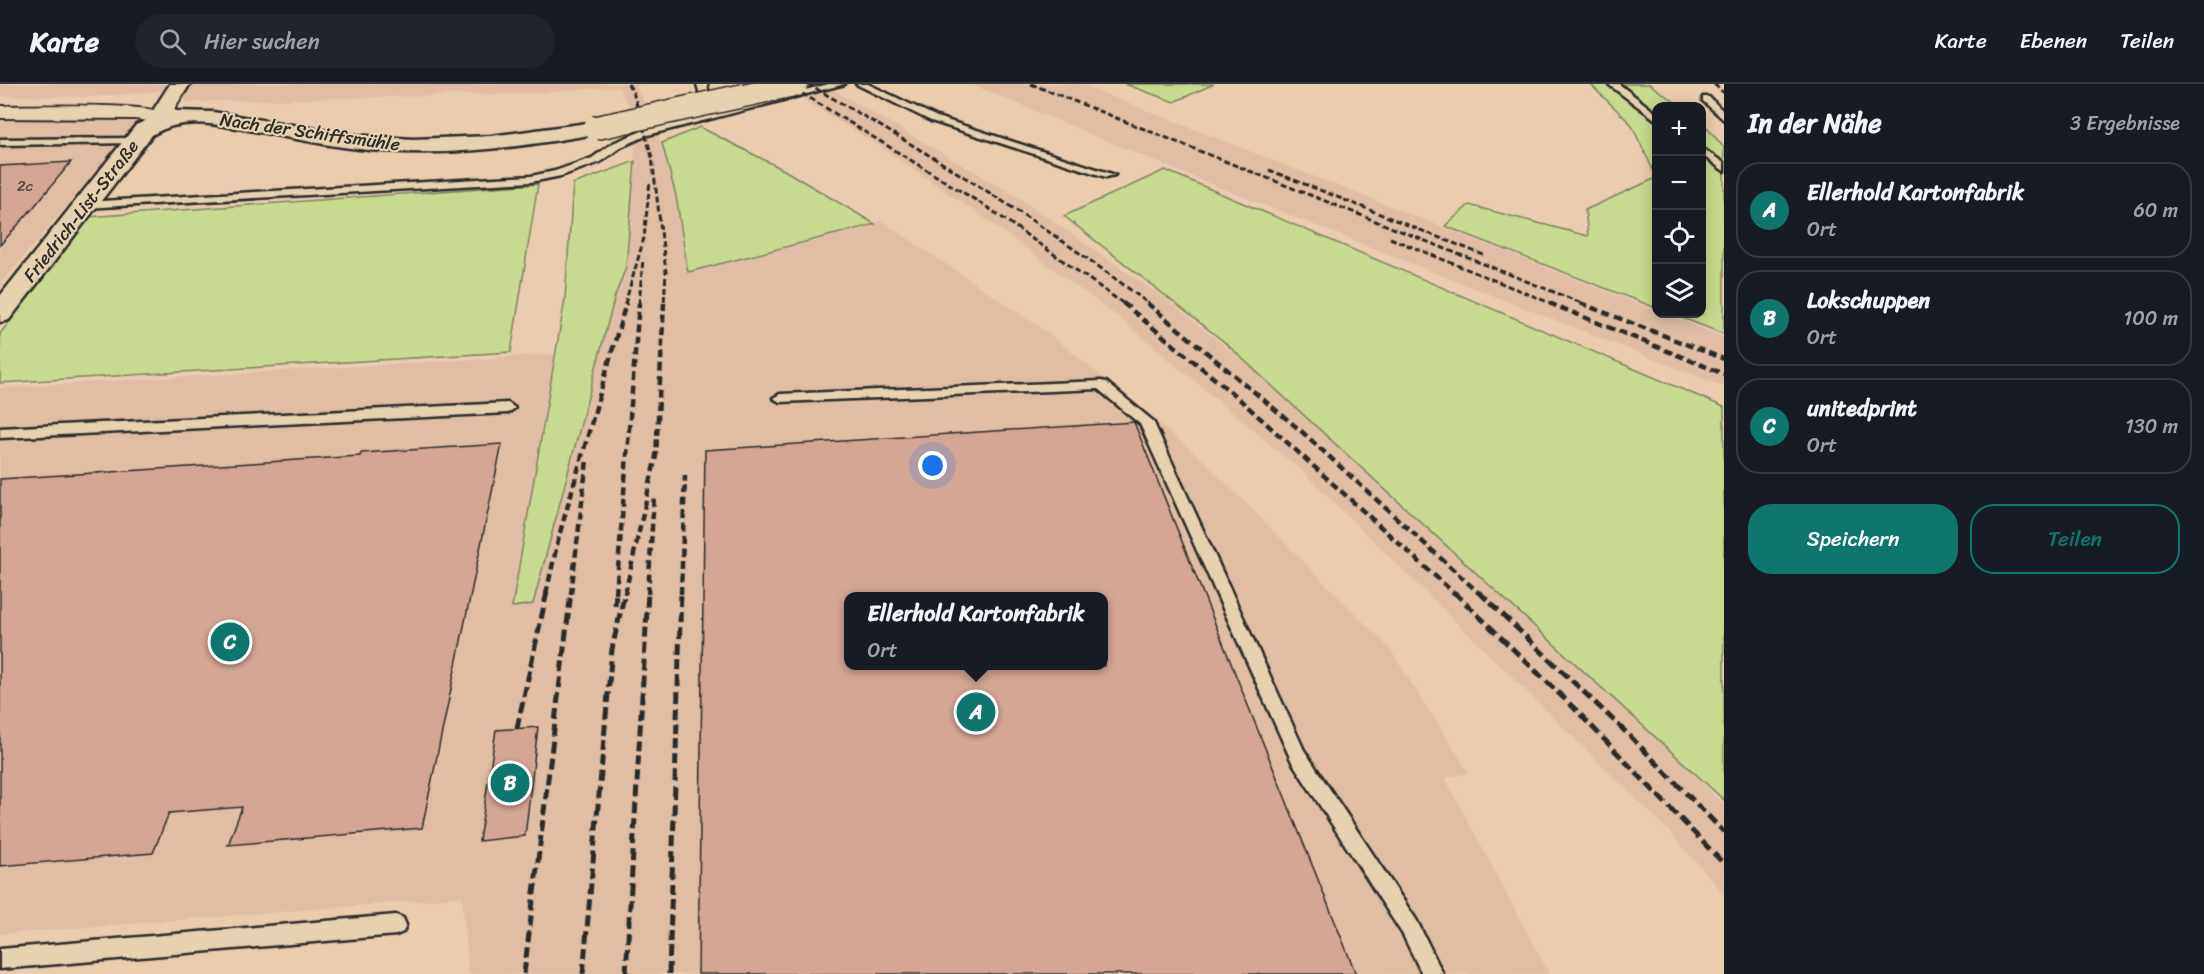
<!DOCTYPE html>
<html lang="de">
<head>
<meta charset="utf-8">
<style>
  body { margin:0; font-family:Sriracha,sans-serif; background:#20242c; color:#f1f3f6 }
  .controls { position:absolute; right:18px; top:18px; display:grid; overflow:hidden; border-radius:12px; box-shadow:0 3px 15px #0003 }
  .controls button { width:54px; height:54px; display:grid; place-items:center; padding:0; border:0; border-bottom:2px solid #363941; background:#171b24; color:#f1f3f6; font:30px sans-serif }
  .you { position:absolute; left:933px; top:382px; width:21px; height:21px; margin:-15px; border:4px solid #fff; border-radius:50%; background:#1a73e8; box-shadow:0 0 0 9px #1a73e833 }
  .badge { display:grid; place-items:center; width:39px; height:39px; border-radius:50%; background:#0f766e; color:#fff; font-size:20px; font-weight:700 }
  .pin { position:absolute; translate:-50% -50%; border:3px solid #fff; box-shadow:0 2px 6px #0006 }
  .popup { position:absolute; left:844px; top:508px; width:264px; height:78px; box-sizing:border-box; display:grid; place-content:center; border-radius:12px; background:#171b24; filter:drop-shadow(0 2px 4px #0005); font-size:20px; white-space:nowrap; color:#9ea1a6 }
  .popup b { font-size:22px; color:#f1f3f6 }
  .popup::after { content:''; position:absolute; left:50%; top:100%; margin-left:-12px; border:12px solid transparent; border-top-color:#171b24 }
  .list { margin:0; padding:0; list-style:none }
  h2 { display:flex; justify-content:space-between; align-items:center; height:78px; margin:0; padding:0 24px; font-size:26px }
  h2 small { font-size:20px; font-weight:400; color:#9ea1a6 }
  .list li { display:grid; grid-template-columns:39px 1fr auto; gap:18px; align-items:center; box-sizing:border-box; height:96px; margin:0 12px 12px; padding:0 12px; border:2px solid #363941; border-radius:24px }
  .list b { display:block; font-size:22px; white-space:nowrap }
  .list p { margin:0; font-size:20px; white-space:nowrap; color:#9ea1a6 }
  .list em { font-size:20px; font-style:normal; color:#9ea1a6 }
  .actions { display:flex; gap:12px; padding:18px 24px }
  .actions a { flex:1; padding:14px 0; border:2px solid #0f766e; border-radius:24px; text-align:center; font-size:21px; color:#0f766e }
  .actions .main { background:#0f766e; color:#fff }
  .icon { flex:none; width:33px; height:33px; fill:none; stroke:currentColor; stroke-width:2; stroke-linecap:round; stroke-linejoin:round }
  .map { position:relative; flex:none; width:1724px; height:890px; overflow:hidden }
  header { display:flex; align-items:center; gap:36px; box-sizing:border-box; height:84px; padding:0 30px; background:#171b24; border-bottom:2px solid #363941 }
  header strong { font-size:28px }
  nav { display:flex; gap:33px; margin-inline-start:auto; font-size:21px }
  .search { width:420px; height:54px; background:#20242c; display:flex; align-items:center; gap:15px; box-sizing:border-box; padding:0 21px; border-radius:33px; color:#9ea1a6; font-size:22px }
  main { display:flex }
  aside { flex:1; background:#171b24 }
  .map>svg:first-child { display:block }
  .built { fill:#dfbea5; fill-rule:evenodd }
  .green { fill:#c8da8f; stroke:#7a825d; stroke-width:1.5 }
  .building { fill:#d4a695; stroke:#2b2b2b; stroke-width:1.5; fill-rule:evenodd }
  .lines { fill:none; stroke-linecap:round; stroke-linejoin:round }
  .lane-casing { stroke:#2b2b2b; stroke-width:5 }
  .street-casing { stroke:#2b2b2b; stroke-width:4 }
  .secondary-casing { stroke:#2b2b2b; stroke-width:5 }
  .lane { fill:#e6d2b1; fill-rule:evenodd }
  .street { fill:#e6d2b1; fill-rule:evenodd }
  .secondary { fill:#e6d2b1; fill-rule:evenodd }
  .rail-far2 { stroke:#2b2b2b; stroke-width:3; stroke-dasharray:6 3; stroke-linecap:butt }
  .rail-far1 { stroke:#2b2b2b; stroke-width:4.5; stroke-dasharray:8 4.5; stroke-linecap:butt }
  .rail { stroke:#2b2b2b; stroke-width:5; stroke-dasharray:11 5; stroke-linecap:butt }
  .secondary-bridge-casing { stroke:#2b2b2b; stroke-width:26; stroke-linecap:butt }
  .secondary-bridge { stroke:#e6d2b1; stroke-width:23 }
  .labels { text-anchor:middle; stroke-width:4.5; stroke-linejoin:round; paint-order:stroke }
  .far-number-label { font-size:15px; fill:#554a46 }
  .far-street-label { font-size:18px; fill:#2b2b2b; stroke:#e6d2b1 }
</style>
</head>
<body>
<header>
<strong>Karte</strong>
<div class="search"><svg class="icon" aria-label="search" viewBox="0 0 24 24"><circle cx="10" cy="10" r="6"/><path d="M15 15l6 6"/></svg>Hier suchen</div>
<nav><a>Karte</a><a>Ebenen</a><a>Teilen</a></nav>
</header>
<main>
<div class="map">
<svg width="1724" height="890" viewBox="0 0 1724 890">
  <rect width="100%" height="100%" fill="#eaccaf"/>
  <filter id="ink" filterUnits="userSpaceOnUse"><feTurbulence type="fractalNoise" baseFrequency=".0167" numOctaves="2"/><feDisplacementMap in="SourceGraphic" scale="12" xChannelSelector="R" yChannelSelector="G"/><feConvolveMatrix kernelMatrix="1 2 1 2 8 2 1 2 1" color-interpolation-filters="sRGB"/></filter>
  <g filter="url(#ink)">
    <!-- built -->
    <g class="built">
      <polygon points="0,0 169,0 163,7 92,13 0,12"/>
      <path d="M 189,0 L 641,0 L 636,2 L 662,59 L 676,112 L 688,187 L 882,137 L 1047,248 L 1203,376 L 1389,564 L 1469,689 L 1445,694 L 1549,890 L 469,890 L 462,812 L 430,816 L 0,850 L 0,304 L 556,270 L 512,522 L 533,520 L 615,212 L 626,183 L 637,36 L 618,3 L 539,9 L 188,18 L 181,14 ZM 848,512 L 1104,512 L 1104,582 L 848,582 Z"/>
      <polygon points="777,0 823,0 1016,112 1166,215 1350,363 1588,582 1724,721 1724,810 1668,746 1302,387 1122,236 979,130 872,57"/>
      <polygon points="971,0 1079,0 1656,227 1656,230 1664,230 1724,253 1724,303 1196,94"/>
      <polygon points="135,31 133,43 0,201 0,35"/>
    </g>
    <!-- green -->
    <g class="green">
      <polygon points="1125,0 1214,0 1174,18"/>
      <polygon points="1590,0 1649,0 1681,22 1656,22 1656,92 1631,40"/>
      <polygon points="1702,37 1724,64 1724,250 1672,230 1702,230"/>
      <polygon points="700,43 784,86 875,140 688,188 676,112 662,59"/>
      <polygon points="635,77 626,183 615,212 533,520 512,523 565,215 573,100"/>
      <polygon points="1165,86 1724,323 1724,716 1223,257 1064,132"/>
      <polygon points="1656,94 1656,224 1445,142 1469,121 1588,152 1585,126"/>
      <polygon points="538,100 511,268 0,299 0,250 87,133"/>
    </g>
    <!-- building -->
    <g class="building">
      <polygon points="71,78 33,124 0,161 0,82"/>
      <path d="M 1134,338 L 1356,890 L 698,890 L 705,366 ZM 849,513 L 1104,513 L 1104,582 L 849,582 Z"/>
      <polygon points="502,360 422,744 228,761 242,723 169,729 153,769 0,782 0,395 360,372 361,369"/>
      <polygon points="538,643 525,752 479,757 496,646"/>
    </g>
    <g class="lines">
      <defs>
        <g id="lane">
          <polygon points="697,0 707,0 712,28 704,26"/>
          <polygon points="829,0 845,0 648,51 621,63 600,78 561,92 531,98 85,124 80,121 85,118 531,92 555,87 592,74 613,59 642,47"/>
          <polygon points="856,0 868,0 937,33 1115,91 1106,93 931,37"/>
          <polygon points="1608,0 1619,0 1656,29 1656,36"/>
          <polygon points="1703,13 1709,13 1724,28 1724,36 1703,17"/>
          <polygon points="139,54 139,58 136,59 0,61 0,55"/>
          <polygon points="1702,64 1724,79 1724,87 1702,71"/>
          <polygon points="1101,297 1106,298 1153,337 1304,666 1417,837 1443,890 1422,890 1403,851 1292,678 1140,340 1098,305 780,318 773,314 780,310"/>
          <polygon points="508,319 515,324 508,329 0,354 0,344"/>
          <polygon points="396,831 403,834 406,841 403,848 396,851 0,885 0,865"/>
        </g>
        <path id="street" d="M 0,22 C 28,22 166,17 179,35 L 176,39 C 165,42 147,36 134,35 L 0,34 Z"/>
        <path id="secondary" d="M 170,0 L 190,0 L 174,25 L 176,27 L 213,28 L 353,51 L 413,55 L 491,52 L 595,38 L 603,39 L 606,44 L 603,49 L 595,50 C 526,62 456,72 385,67 C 341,65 297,55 254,47 C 219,41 183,31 152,51 L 9,236 L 0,238 L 0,212 L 136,41 L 157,32 L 154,25 Z"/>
      </defs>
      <!-- lane casing -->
      <use href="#lane" class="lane-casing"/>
      <!-- street casing -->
      <use href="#street" class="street-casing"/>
      <!-- secondary casing -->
      <use href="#secondary" class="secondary-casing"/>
      <!-- lane -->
      <use href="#lane" class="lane"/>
      <!-- street -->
      <use href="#street" class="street"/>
      <!-- secondary -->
      <use href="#secondary" class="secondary"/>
      <!-- rail-far2 -->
      <g class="rail-far2">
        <polyline points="628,0 633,8 652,73 666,188 664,220"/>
        <polyline points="787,0 990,125 1124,220"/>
        <path d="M 808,0 C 925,67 1041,137 1149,220"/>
        <polyline points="1031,0 1584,220"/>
        <polyline points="1714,0 1724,9"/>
        <polyline points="1269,86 1486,172"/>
        <polyline points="1390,154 1553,220"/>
        <polyline points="625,220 644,154 650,97"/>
        <polyline points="639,220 643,175"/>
      </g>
      <!-- rail-far1 -->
      <g class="rail-far1">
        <polyline points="1123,219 1238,314 1455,510"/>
        <polyline points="1147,219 1300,346 1480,510"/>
        <polyline points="1549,219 1724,290"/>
        <polyline points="1580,219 1724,275"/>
        <polyline points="546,510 559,452 626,219"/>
        <polyline points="571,510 587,376"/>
        <polyline points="616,510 639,219"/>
        <polyline points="625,510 656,372 664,219"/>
        <polyline points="648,510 654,411"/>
        <polyline points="681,510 685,391"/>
      </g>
      <!-- rail -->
      <g class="rail">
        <polyline points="1454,508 1575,625 1724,780"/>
        <polyline points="1479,508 1630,652 1724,748"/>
        <polyline points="615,522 616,508"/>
        <polyline points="517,644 547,508"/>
        <polyline points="524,890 571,508"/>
        <polyline points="583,890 612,565 625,508"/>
        <polyline points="626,890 648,508"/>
        <polyline points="669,890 681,508"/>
      </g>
      <defs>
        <polyline id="secondary-bridge" points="595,44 796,0"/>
      </defs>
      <!-- secondary-bridge casing -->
      <use href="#secondary-bridge" class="secondary-bridge-casing"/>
      <!-- secondary-bridge -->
      <use href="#secondary-bridge" class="secondary-bridge"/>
    </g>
  </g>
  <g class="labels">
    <!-- far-number labels -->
    <g class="far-number-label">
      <text x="25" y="107">2c</text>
    </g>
    <!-- far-street labels -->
    <g class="far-street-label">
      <text transform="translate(310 48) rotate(8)" y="6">Nach der Schiffsmühle</text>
      <text transform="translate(81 127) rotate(-52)" y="6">Friedrich-List-Straße</text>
    </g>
  </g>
</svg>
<div class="controls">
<button>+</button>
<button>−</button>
<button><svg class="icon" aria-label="locate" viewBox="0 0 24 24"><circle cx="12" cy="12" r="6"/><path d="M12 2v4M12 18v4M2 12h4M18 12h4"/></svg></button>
<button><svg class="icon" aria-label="layers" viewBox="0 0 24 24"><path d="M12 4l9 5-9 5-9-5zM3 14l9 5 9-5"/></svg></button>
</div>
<div class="you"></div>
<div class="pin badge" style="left:976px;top:628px">A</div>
<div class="popup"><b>Ellerhold Kartonfabrik</b>Ort</div>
<div class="pin badge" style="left:510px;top:699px">B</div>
<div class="pin badge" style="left:230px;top:558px">C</div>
</div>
<aside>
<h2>In der Nähe<small>3 Ergebnisse</small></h2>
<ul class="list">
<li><span class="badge">A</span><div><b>Ellerhold Kartonfabrik</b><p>Ort</p></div><em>60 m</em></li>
<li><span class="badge">B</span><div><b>Lokschuppen</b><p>Ort</p></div><em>100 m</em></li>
<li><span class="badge">C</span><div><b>unitedprint</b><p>Ort</p></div><em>130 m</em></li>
</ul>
<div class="actions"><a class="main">Speichern</a><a>Teilen</a></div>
</aside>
</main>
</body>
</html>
